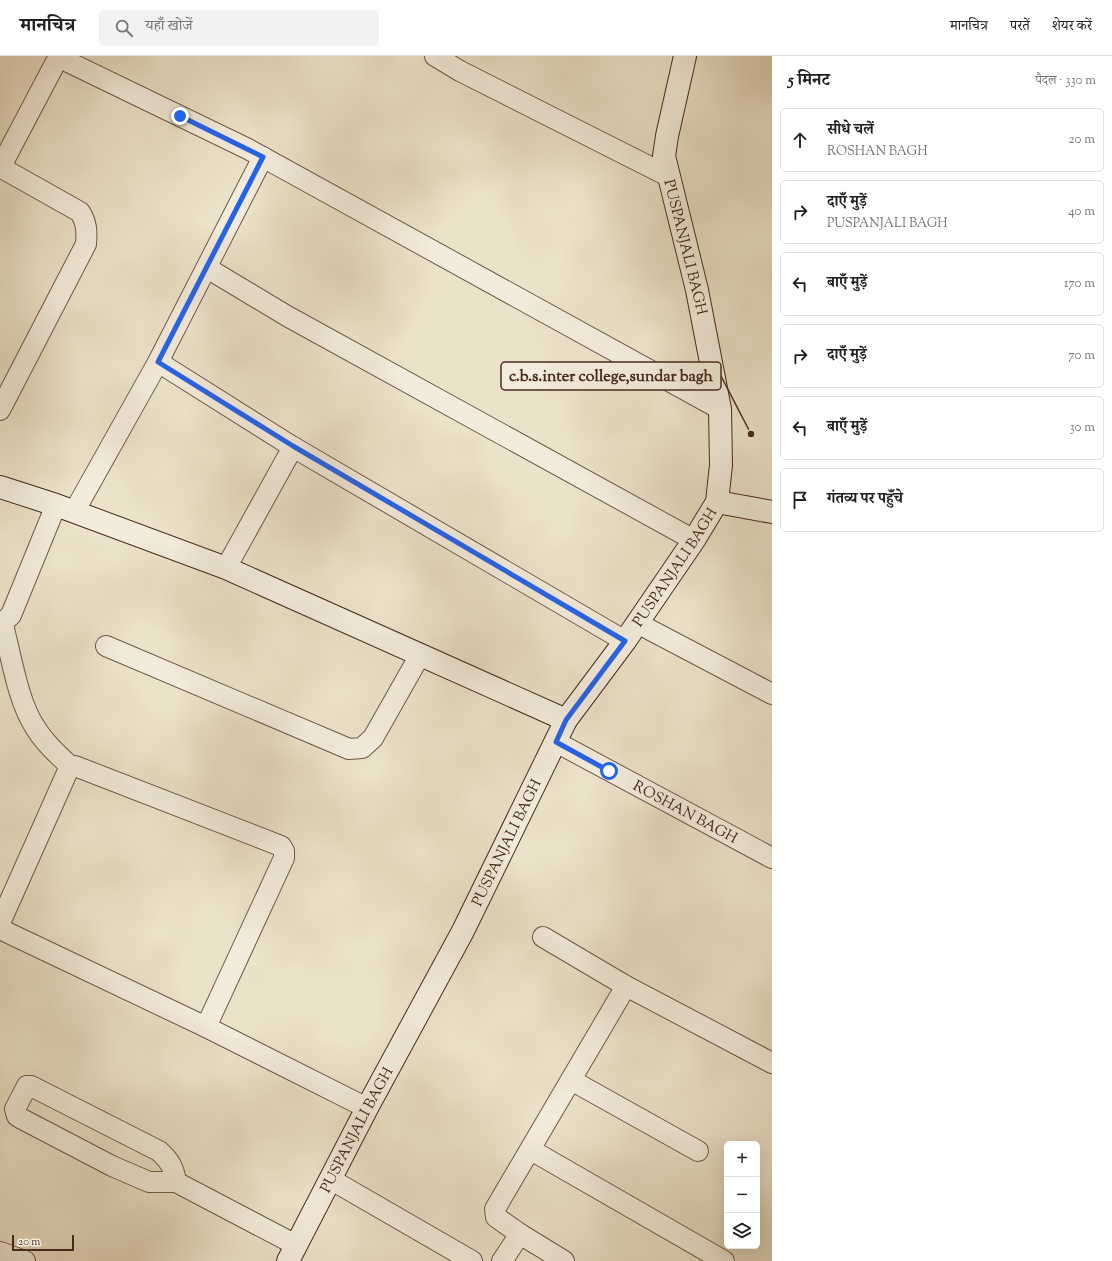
<!DOCTYPE html>
<html lang="hi">
<head>
<meta charset="utf-8">
<style>
  body { margin:0; font-family:"Sorts Mill Goudy","Noto Serif Devanagari",serif; background:#f2f2f2; color:#202124 }
  .controls { position:absolute; right:12px; bottom:12px; display:grid; overflow:hidden; border-radius:6px; box-shadow:0 4px 16px #0002 }
  .controls button { width:36px; height:36px; display:grid; place-items:center; padding:0; border:0; border-bottom:1px solid #e0e0e0; background:#fff; color:#202124; font:20px sans-serif }
  .scale { position:absolute; left:12px; bottom:10px; width:62px; box-sizing:border-box; padding-left:4px; border:2px solid #472a1d; border-top:0; font-size:11px; line-height:14px; white-space:nowrap; color:#472a1d; -webkit-text-stroke:3px #f3ecdc; paint-order:stroke }
  .stop { position:absolute; width:12px; height:12px; margin:-9px; border:3px solid #2563eb; border-radius:50%; background:#fff }
  .stop.end { background:#2563eb; border-color:#fff; box-shadow:0 1px 4px #0008 }
  .list { margin:0; padding:0; list-style:none }
  h2 { display:flex; justify-content:space-between; align-items:center; height:52px; margin:0; padding:0 16px; font-size:17px }
  h2 small { font-size:13px; font-weight:400; color:#757577 }
  .list li { display:grid; grid-template-columns:26px 1fr auto; gap:12px; align-items:center; box-sizing:border-box; height:64px; margin:0 8px 8px; padding:0 8px; border:1px solid #e0e0e0; border-radius:6px }
  .list b { display:block; font-size:15px; white-space:nowrap }
  .list p { margin:0; font-size:13px; white-space:nowrap; color:#757577 }
  .list em { font-size:13px; font-style:normal; color:#757577 }
  .icon { flex:none; width:22px; height:22px; fill:none; stroke:currentColor; stroke-width:2; stroke-linecap:round; stroke-linejoin:round }
  .map { position:relative; flex:none; width:772px; height:1205px; overflow:hidden }
  header { display:flex; align-items:center; gap:24px; box-sizing:border-box; height:56px; padding:0 20px; background:#fff; border-bottom:1px solid #e0e0e0 }
  header strong { font-size:19px }
  nav { display:flex; gap:22px; margin-inline-start:auto; font-size:14px }
  .search { width:280px; height:36px; background:#f2f2f2; display:flex; align-items:center; gap:10px; box-sizing:border-box; padding:0 14px; border-radius:6px; color:#757577; font-size:15px }
  main { display:flex }
  aside { flex:1; background:#fff }
  .map>svg:first-child { display:block }
  .lines { fill:none; stroke-linecap:round; stroke-linejoin:round }
  .street-casing { stroke:#705848; stroke-width:22 }
  .secondary-casing { stroke:#472a1d; stroke-width:24 }
  .street { stroke:#f3ecdc; stroke-width:20 }
  .secondary { stroke:#f3ecdc; stroke-width:22 }
  .route { stroke:#2563eb; stroke-width:5 }
  .labels { text-anchor:middle; stroke-width:3; stroke-linejoin:round; paint-order:stroke }
  .street-label { font-size:15px; fill:#472a1d; stroke:#f3ecdc }
  .leader { fill:none; stroke:#472a1d; stroke-width:1.5 }
  .callout-dot { fill:#472a1d; stroke:#f3ecdc; stroke-width:1.5 }
  .callout { fill:#f3ecdc; stroke:#472a1d; stroke-width:1.5 }
  .callout-label { font-size:16px; text-anchor:middle; font-weight:bold; fill:#472a1d }
</style>
</head>
<body>
<header>
<strong>मानचित्र</strong>
<div class="search"><svg class="icon" aria-label="search" viewBox="0 0 24 24"><circle cx="10" cy="10" r="6"/><path d="M15 15l6 6"/></svg>यहाँ खोजें</div>
<nav><a>मानचित्र</a><a>परतें</a><a>शेयर करें</a></nav>
</header>
<main>
<div class="map">
<svg width="772" height="1205" viewBox="0 0 772 1205">
  <rect width="100%" height="100%" fill="#ece2c9"/>
  <filter id="stains"><feTurbulence type="fractalNoise" baseFrequency=".005" numOctaves="4"/><feColorMatrix values="0 0 0 0 .2 0 0 0 0 .09 0 0 0 0 .02 0 0 0 .5 -.17"/></filter>
  <radialGradient id="worn" r=".72"><stop offset=".6" stop-color="#630" stop-opacity="0"/><stop offset="1" stop-color="#630" stop-opacity=".3"/></radialGradient>
  <g class="lines">
    <defs>
      <g id="street">
        <polyline points="435,0 460,15 668,120"/>
        <polyline points="58,1 248,93 720,353"/>
        <polyline points="0,112 59,0"/>
        <polyline points="207,212 287,260 694,484"/>
        <polyline points="158,306 293,391"/>
        <path d="M 0,354 L 86,188 C 87,176 87,167 80,156 L 0,111"/>
        <polyline points="74,456 158,306 263,101"/>
        <polyline points="226,512 293,391 625,585"/>
        <polyline points="637,567 772,638"/>
        <polyline points="0,569 11,559 56,449"/>
        <path d="M 3,569 C 11,599 18,646 35,671 C 44,686 57,698 70,710"/>
        <polyline points="106,590 349,693 362,692 373,682 420,599"/>
        <path id="s1" d="M 556,686 L 772,802"/>
        <polyline points="0,867 70,710 75,710 281,790 284,795 284,802 206,971"/>
        <polyline points="0,873 206,971 367,1052"/>
        <polyline points="626,930 772,1007"/>
        <polyline points="571,1024 698,1095"/>
        <polyline points="531,1094 724,1205"/>
        <polyline points="330,1123 472,1205"/>
        <path d="M 176,1126 C 174,1112 170,1105 159,1095 L 31,1030 L 27,1030 L 15,1053 L 17,1060 L 22,1063 L 112,1110 L 149,1126 L 176,1126 L 296,1189"/>
        <polyline points="520,1178 564,1205"/>
        <polyline points="0,1196 25,1205"/>
        <polyline points="502,1205 520,1178 496,1161 495,1153 626,930 543,881"/>
      </g>
      <g id="secondary">
        <polyline points="0,431 56,449 226,512 566,664"/>
        <polyline points="717,446 772,456"/>
        <path id="s2" d="M 288,1205 L 367,1052 L 463,875 L 566,664 L 625,585 L 694,484 L 717,446 L 721,409 L 720,353 L 697,234 L 664,100 L 667,80 L 685,0"/>
      </g>
    </defs>
    <!-- street casing -->
    <use href="#street" class="street-casing"/>
    <!-- secondary casing -->
    <use href="#secondary" class="secondary-casing"/>
    <!-- street -->
    <use href="#street" class="street"/>
    <!-- secondary -->
    <use href="#secondary" class="secondary"/>
  </g>
  <g class="lines">
    <!-- route -->
    <polyline class="route" points="180,60 263,101 158,306 293,390 625,585 566,664 556,686 609,715"/>
  </g>
  <g class="labels">
    <!-- street labels -->
    <g class="street-label">
      <text transform="translate(686 191) rotate(76)" y="5">PUSPANJALI BAGH</text>
      <text dy="5" stroke="none"><textPath href="#s2" startOffset="796">PUSPANJALI BAGH</textPath></text>
      <text dy="5" stroke="none"><textPath href="#s1" startOffset="147">ROSHAN BAGH</textPath></text>
      <text dy="5" stroke="none"><textPath href="#s2" startOffset="472">PUSPANJALI BAGH</textPath></text>
      <text dy="5" stroke="none"><textPath href="#s2" startOffset="148">PUSPANJALI BAGH</textPath></text>
    </g>
  </g>
  <!-- callouts -->
  <path class="leader" d="M751 378L721 320"/>
  <circle class="callout-dot" cx="751" cy="378" r="4"/>
  <rect class="callout" x="501" y="306" width="220" height="28" rx="4"/>
  <g class="callout-label">
    <text x="611" y="325">c.b.s.inter college,sundar bagh</text>
  </g>
  <rect width="100%" height="100%" filter="url(#stains)"/>
  <rect width="100%" height="100%" fill="url(#worn)"/>
</svg>
<div class="controls">
<button>+</button>
<button>−</button>
<button><svg class="icon" aria-label="layers" viewBox="0 0 24 24"><path d="M12 4l9 5-9 5-9-5zM3 14l9 5 9-5"/></svg></button>
</div>
<div class="scale">20 m</div>
<div class="stop" style="left:609px;top:715px"></div>
<div class="stop end" style="left:180px;top:60px"></div>
</div>
<aside>
<h2>5 मिनट<small>पैदल · 330 m</small></h2>
<ul class="list">
<li><svg class="icon" aria-label="ahead" viewBox="0 0 24 24"><path d="M12 20V5M6 11l6-6 6 6"/></svg><div><b>सीधे चलें</b><p>ROSHAN BAGH</p></div><em>20 m</em></li>
<li><svg class="icon" aria-label="right" viewBox="0 0 24 24"><path d="M7 20v-9h11M14 6l5 5-5 5"/></svg><div><b>दाएँ मुड़ें</b><p>PUSPANJALI BAGH</p></div><em>40 m</em></li>
<li><svg class="icon" aria-label="left" viewBox="0 0 24 24"><path d="M17 20v-9H6M10 6l-5 5 5 5"/></svg><div><b>बाएँ मुड़ें</b></div><em>170 m</em></li>
<li><svg class="icon" aria-label="right" viewBox="0 0 24 24"><path d="M7 20v-9h11M14 6l5 5-5 5"/></svg><div><b>दाएँ मुड़ें</b></div><em>70 m</em></li>
<li><svg class="icon" aria-label="left" viewBox="0 0 24 24"><path d="M17 20v-9H6M10 6l-5 5 5 5"/></svg><div><b>बाएँ मुड़ें</b></div><em>30 m</em></li>
<li><svg class="icon" aria-label="arrive" viewBox="0 0 24 24"><path d="M6 21V4h12l-3 4 3 4H6"/></svg><div><b>गंतव्य पर पहुँचे</b></div></li>
</ul>
</aside>
</main>
</body>
</html>
